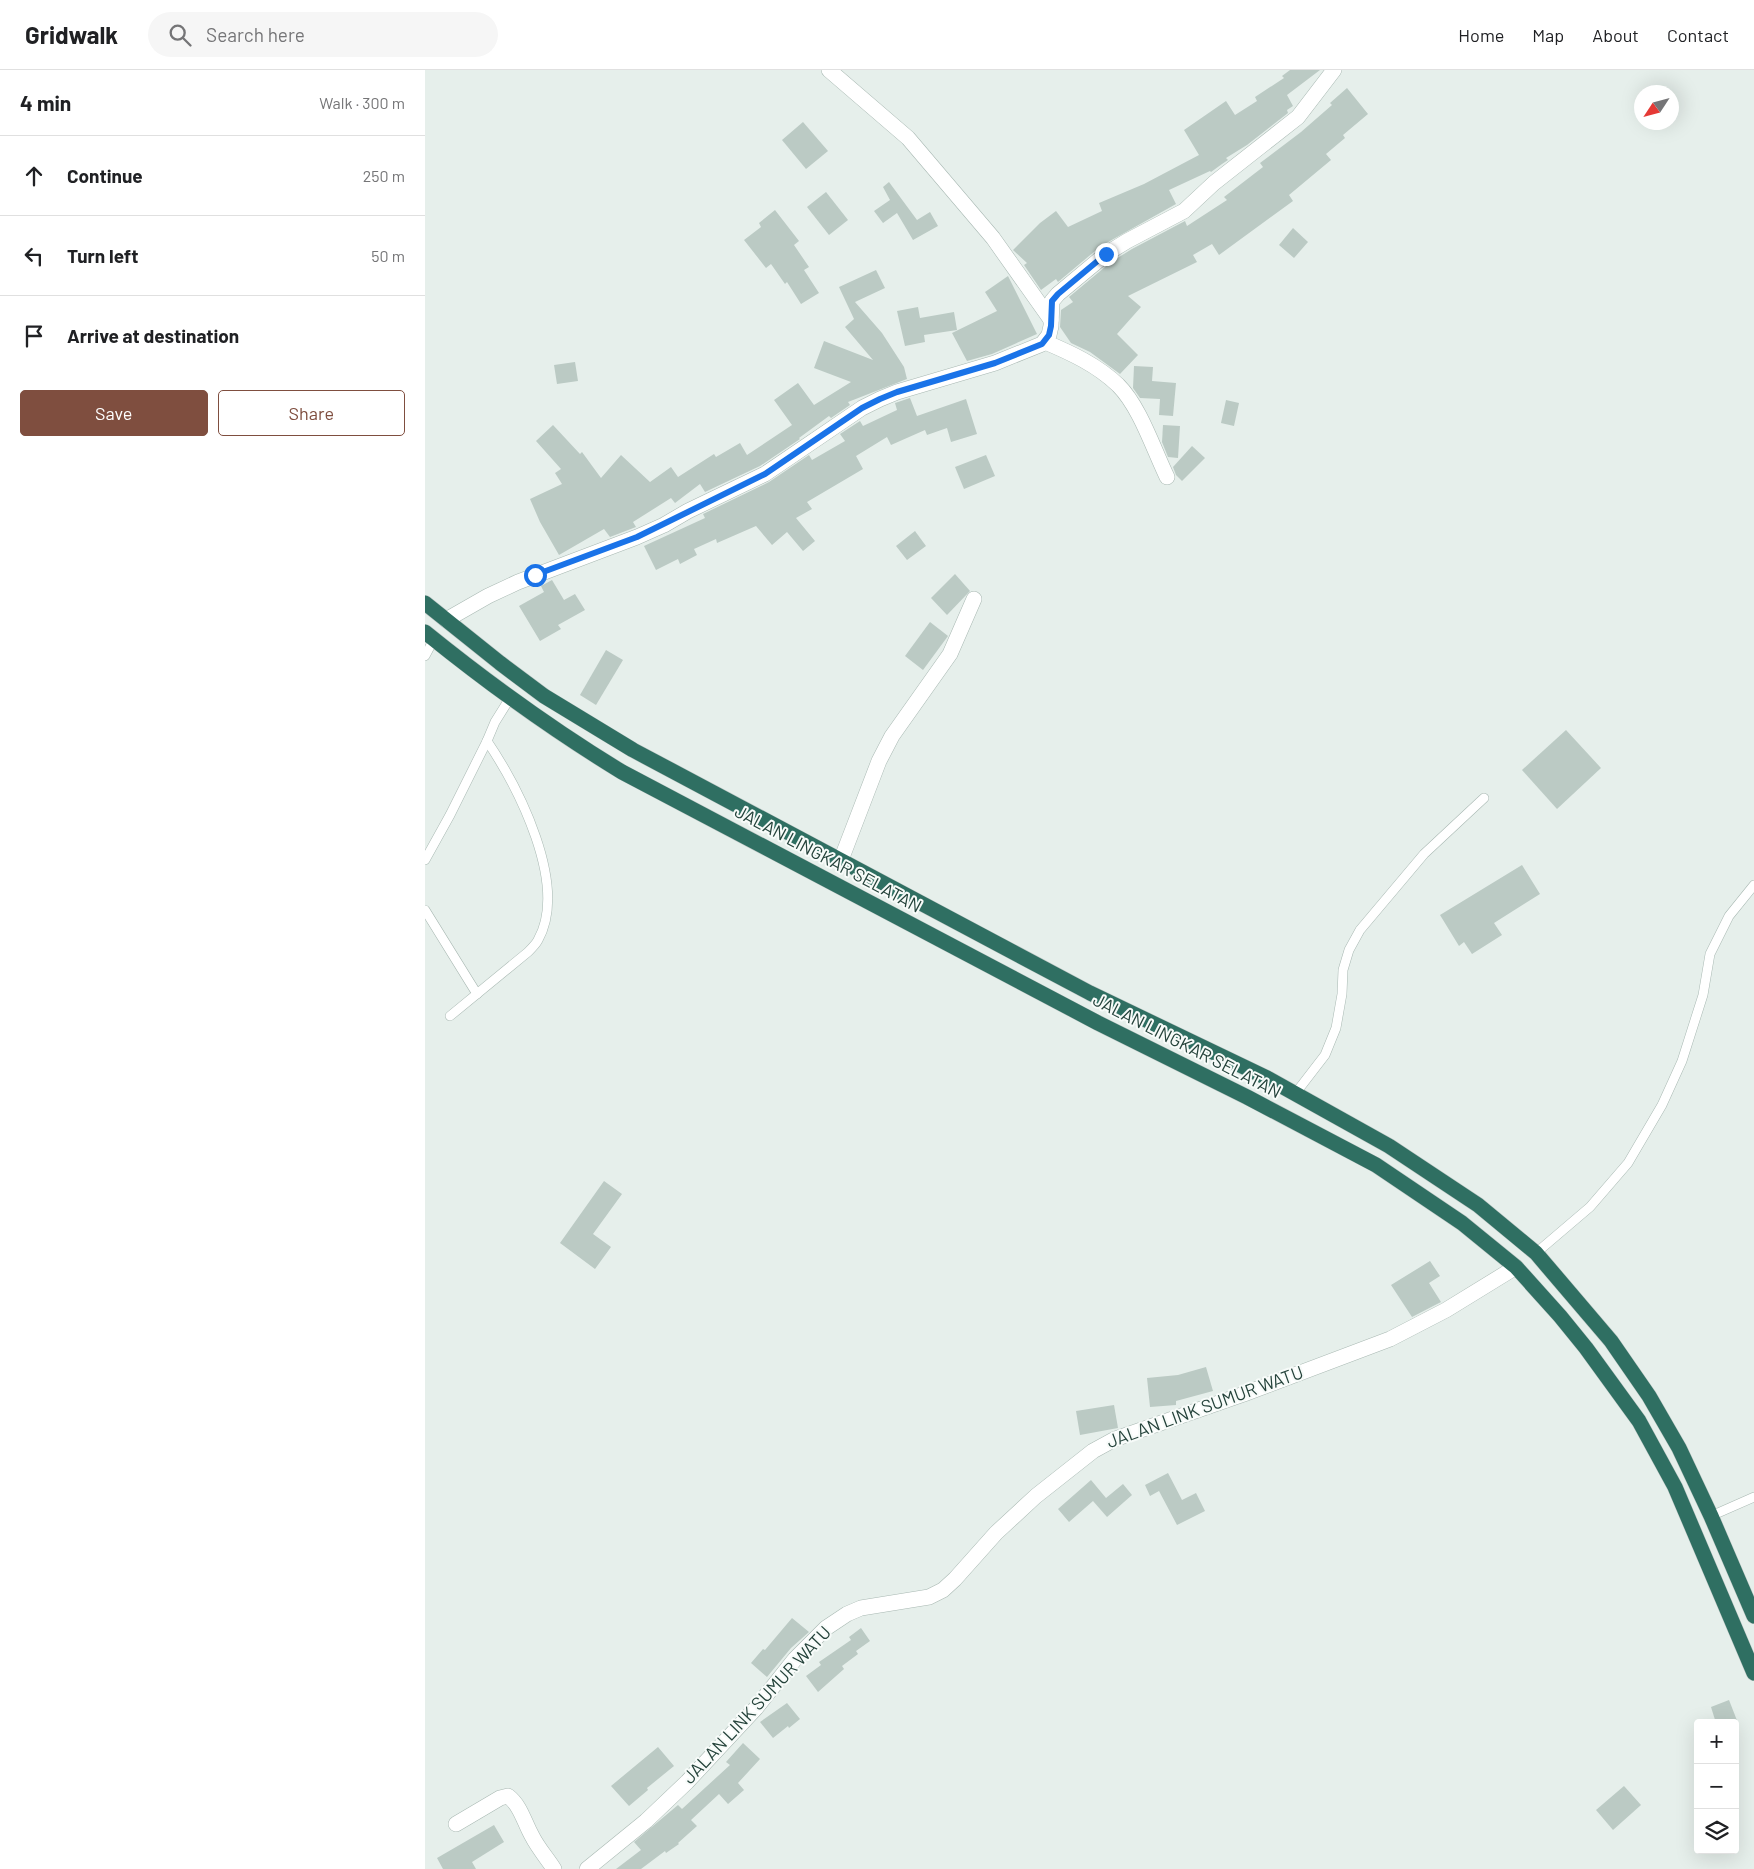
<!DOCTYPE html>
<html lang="en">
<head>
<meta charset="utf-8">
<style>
  body { margin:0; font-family:Barlow,sans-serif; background:#f6f6f6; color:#202124 }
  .controls { position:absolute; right:15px; bottom:15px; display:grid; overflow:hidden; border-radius:5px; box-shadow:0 5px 20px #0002 }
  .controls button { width:45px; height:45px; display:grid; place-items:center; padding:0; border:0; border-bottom:1px solid #e0e0e0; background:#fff; color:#202124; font:25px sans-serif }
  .compass { position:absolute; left:1209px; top:15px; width:45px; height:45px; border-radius:50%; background:#fff; box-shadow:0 5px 20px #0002; rotate:234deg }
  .stop { position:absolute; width:15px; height:15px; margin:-11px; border:4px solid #1a73e8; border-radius:50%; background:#fff }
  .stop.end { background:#1a73e8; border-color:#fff; box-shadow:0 1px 5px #0008 }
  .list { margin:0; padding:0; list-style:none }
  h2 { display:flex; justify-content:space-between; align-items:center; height:65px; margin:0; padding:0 20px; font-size:21px }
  h2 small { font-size:16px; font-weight:400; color:#757577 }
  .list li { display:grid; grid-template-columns:32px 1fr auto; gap:15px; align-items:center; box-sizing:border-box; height:80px; padding:0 20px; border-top:1px solid #e0e0e0 }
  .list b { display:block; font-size:19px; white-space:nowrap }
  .list em { font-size:16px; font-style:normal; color:#757577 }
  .actions { display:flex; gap:10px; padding:15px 20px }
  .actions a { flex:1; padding:11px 0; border:1px solid #7f4e3f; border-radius:5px; text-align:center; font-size:18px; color:#7f4e3f }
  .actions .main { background:#7f4e3f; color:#fff }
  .icon { flex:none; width:28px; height:28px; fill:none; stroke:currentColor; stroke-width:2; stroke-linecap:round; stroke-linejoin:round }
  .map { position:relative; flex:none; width:1329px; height:1799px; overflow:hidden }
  header { display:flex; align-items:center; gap:30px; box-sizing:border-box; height:70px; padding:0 25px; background:#fff; border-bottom:1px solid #e0e0e0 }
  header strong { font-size:24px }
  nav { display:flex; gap:28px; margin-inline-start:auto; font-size:18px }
  .search { width:350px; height:45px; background:#f6f6f6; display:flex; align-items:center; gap:12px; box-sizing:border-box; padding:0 18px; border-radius:28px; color:#757577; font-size:19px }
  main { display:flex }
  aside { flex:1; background:#fff }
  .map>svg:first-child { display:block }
  .building { fill:#bbcac4 }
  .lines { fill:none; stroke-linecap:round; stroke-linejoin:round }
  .lane-casing { stroke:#a8b8b2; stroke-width:10 }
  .street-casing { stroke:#a8b8b2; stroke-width:16 }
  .highway-casing { stroke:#c2cac8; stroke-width:16 }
  .lane { stroke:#fff; stroke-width:9 }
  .street { stroke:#fff; stroke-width:15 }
  .highway { stroke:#2f6f62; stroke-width:15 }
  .route { stroke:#1a73e8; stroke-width:6 }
  .labels { text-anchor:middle; stroke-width:4; stroke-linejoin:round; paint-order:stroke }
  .street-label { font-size:18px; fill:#24423a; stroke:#f7fbf9 }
</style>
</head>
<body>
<header>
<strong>Gridwalk</strong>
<div class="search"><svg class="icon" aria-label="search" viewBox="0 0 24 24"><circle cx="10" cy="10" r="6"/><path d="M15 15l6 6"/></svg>Search here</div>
<nav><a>Home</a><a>Map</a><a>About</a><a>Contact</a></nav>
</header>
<main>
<aside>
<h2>4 min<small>Walk · 300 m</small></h2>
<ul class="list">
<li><svg class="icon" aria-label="ahead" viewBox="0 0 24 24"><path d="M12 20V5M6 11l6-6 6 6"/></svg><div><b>Continue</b></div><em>250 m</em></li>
<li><svg class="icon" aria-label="left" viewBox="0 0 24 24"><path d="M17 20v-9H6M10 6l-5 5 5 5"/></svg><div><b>Turn left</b></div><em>50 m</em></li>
<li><svg class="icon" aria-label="arrive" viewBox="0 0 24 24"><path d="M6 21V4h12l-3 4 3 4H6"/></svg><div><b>Arrive at destination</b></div></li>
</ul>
<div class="actions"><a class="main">Save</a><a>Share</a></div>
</aside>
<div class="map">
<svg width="1329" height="1799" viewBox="0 0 1329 1799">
  <rect width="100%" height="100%" fill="#e6efeb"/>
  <!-- building -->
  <g class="building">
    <polygon points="865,0 895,0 862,25 868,36 862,40 863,43 822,75 801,88 803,90 797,94 786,102 785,101 744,120 751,134 676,176 633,212 631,209 616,220 599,195 602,193 588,180 615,153 631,141 643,157 677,141 674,133 719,114 774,85 759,60 801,31 810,45 832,31 830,27 859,8 857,6"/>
    <polygon points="922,18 943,44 918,65 920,68 901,84 906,90 864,125 868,131 794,185 787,174 768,185 772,192 703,226 716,237 692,264 713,285 695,304 665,282 646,273 635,257 636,240 648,232 644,227 686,192 707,179 760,151 762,156 802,130 799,127 838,97 835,93 876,62 907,35 905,33"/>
    <polygon points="378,52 403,81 381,99 357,70"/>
    <polygon points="464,112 492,150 505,142 513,156 488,170 472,143 458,153 449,141 465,130 458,117"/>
    <polygon points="401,122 423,150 404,165 382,137"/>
    <polygon points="350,140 374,171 369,175 384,197 379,200 394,223 376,234 362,212 360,214 346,194 341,198 319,170 336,157 334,153"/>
    <polygon points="868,158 883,172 869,188 854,175"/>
    <polygon points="451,200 460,218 430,232 457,263 479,297 482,309 423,332 425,335 406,348 404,346 374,368 375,369 335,396 280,422 275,414 250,433 246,428 208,452 211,457 185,467 179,459 134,485 115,452 105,429 137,414 130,403 136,399 111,371 128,355 155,384 157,382 176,408 196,385 225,412 246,397 253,407 289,384 291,387 315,373 322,385 367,355 349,330 373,313 389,335 426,312 389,298 399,271 448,290 420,257 429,249 414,217"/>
    <polygon points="583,206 612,264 567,284 542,291 527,263 572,241 560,222"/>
    <polygon points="493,237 495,248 529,242 532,260 499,265 500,272 480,276 472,241"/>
    <polygon points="150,292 153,311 132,314 129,295"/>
    <polygon points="709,296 728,297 727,311 751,313 748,346 734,345 735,329 715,328 708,318"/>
    <polygon points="485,328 492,346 541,329 552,364 526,372 522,358 502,365 500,360 466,375 462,367 431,386 438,399 382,432 387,439 371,448 390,471 378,481 362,462 347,475 331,456 292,473 291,469 269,479 272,485 255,494 253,489 231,500 219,476 280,448 278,444 344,412 384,385 387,390 420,371 415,364 435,351 438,356 472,340 470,333"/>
    <polygon points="801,330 814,333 809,356 796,353"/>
    <polygon points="738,355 755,356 753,388 743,387 737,372"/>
    <polygon points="767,376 780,388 757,411 751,405 748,397"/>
    <polygon points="561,385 570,406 539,419 530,397"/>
    <polygon points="490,461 501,476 482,490 471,476"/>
    <polygon points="530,504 545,521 522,545 506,528"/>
    <polygon points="127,510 139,530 150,524 160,540 133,555 136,559 115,571 94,536 119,522 116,516"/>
    <polygon points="505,552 523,566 498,600 480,586"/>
    <polygon points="181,580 198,590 171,635 155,625"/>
    <polygon points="1141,660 1176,698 1132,739 1097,700"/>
    <polygon points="1097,795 1115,824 1069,853 1077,865 1047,884 1039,872 1034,876 1015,845"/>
    <polygon points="179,1111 197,1124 168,1164 186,1177 170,1199 135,1173"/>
    <polygon points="1005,1191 1015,1206 1004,1213 1016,1232 987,1247 966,1215"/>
    <polygon points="781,1297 788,1321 751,1331 751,1335 725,1337 722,1308 753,1305"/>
    <polygon points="689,1335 693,1358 655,1365 651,1341"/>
    <polygon points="743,1403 757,1430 771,1423 780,1441 752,1455 734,1421 725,1426 720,1415"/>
    <polygon points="666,1410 681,1428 698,1414 707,1425 682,1447 668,1431 644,1452 633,1439"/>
    <polygon points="367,1548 384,1562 366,1578 342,1607 326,1593 338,1579 340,1580"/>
    <polygon points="436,1558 445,1571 431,1581 433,1584 417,1596 419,1599 393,1622 381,1606 396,1595 394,1592 426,1570 424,1567"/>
    <polygon points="1304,1630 1313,1653 1291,1653 1286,1637"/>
    <polygon points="362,1633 375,1649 364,1658 363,1656 348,1668 335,1652"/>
    <polygon points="318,1673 335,1689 313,1713 319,1720 303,1734 294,1724 266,1750 272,1756 253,1773 254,1774 241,1783 240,1781 216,1799 191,1799 216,1780 209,1772 253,1735 257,1739 305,1695 301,1692"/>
    <polygon points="233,1677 249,1696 222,1718 223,1720 204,1736 186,1716"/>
    <polygon points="1199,1716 1216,1735 1188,1760 1171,1740"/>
    <polygon points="69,1755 79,1772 47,1792 51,1799 18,1799 12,1788"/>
  </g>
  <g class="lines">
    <defs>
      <g id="lane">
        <polyline points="0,586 9,569"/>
        <polyline points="0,790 25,745 62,671"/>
        <polyline points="0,840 52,924"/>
        <path d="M 25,946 L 103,882 C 107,878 111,874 113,870 C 144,815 93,717 62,671 L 70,652 L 85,628"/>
        <polyline points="870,1024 900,985 911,958 917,924 918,900 924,880 935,860 999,784 1059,728"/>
        <polyline points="1111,1183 1165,1137 1203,1093 1237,1035 1257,991 1278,925 1285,884 1304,846 1329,815"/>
        <polyline points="1286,1446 1329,1427"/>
      </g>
      <g id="street">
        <polyline points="404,0 483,68 568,168 626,250"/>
        <path d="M 620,272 C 646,283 672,295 693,315 C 715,337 728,378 742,407"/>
        <polyline points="21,550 63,526 93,512 212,467 239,455 263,441 340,404 437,338 455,329 472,322 570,293 617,274 624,265 626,256 627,231 633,224 681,184 702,171 759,141 789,113 873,47 909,0"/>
        <polyline points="416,790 454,691 467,666 525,584 549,529"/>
        <path d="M 31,1754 L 75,1728 L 83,1726 C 96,1736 99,1752 107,1766 C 113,1778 122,1788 129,1799"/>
        <polyline points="162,1799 221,1751 262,1712 331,1638 370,1589 401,1558 422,1544 436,1538 504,1527 518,1520 530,1509 571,1463 611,1426 668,1381 690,1369 819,1324 965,1269 1021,1240 1091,1197"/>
      </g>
      <g id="highway">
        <polyline points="0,533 75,593 119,626 208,680 665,923 844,1009 964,1076 1053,1135 1111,1183 1186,1271 1224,1326 1254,1378 1286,1446 1329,1546"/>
        <path d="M 0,562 C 63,613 128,660 197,702 L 673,953 L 822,1027 L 951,1095 L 1037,1153 L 1091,1197 L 1135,1246 L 1161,1278 L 1214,1351 L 1250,1417 L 1329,1603"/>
      </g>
    </defs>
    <!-- lane casing -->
    <use href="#lane" class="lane-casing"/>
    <!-- street casing -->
    <use href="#street" class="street-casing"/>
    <!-- highway casing -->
    <use href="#highway" class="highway-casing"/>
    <!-- lane -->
    <use href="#lane" class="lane"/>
    <!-- street -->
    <use href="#street" class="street"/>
    <!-- highway -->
    <use href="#highway" class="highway"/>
  </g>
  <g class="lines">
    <!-- route -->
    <polyline class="route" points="110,505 212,467 340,404 437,338 455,329 472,322 570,293 617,274 624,265 626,256 627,231 633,224 681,184"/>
  </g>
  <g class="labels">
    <!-- street labels -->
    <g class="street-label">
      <text transform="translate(403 789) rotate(28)" y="6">JALAN LINGKAR SELATAN</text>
      <text transform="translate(762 976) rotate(27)" y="6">JALAN LINGKAR SELATAN</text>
      <text transform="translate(780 1337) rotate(-20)" y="6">JALAN LINK SUMUR WATU</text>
      <text transform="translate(332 1635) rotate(-47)" y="6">JALAN LINK SUMUR WATU</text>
    </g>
  </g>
</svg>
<div class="controls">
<button>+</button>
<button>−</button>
<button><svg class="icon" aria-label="layers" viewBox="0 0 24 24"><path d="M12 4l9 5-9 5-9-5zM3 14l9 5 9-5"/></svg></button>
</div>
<svg class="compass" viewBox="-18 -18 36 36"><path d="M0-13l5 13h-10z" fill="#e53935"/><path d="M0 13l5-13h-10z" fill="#757577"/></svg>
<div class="stop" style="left:110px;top:505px"></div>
<div class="stop end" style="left:681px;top:184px"></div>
</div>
</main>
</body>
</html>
